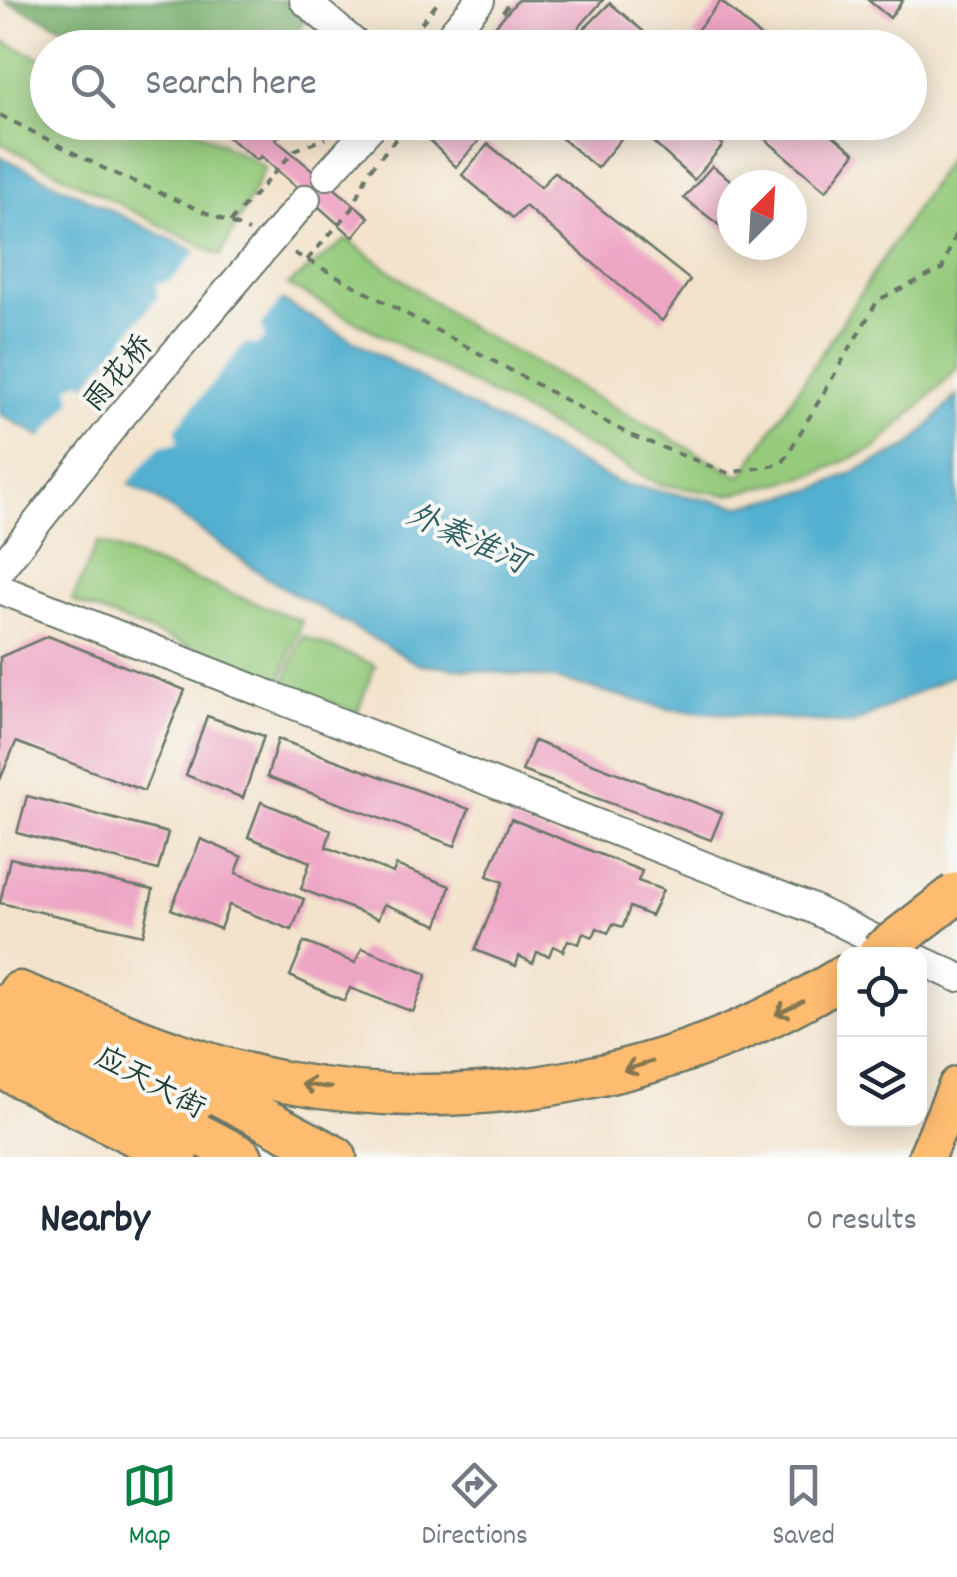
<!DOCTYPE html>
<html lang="en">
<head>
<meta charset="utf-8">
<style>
  body { margin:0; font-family:Dekko,"LXGW WenKai TC",sans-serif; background:#f2f2f3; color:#1f2937 }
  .controls { position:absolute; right:30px; bottom:30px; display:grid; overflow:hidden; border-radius:20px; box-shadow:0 5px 25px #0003 }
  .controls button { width:90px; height:90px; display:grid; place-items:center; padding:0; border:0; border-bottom:2px solid #e0e1e3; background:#fff; color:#1f2937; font:50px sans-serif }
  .compass { position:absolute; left:717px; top:170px; width:90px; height:90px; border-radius:50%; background:#fff; box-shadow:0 5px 25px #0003; rotate:24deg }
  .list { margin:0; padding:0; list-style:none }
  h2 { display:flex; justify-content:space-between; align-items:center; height:130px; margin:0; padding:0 40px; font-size:42px }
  h2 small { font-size:32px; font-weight:400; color:#747a83 }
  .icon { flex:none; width:55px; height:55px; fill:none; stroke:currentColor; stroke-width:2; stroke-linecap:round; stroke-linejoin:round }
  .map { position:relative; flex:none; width:957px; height:1157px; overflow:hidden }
  .search { position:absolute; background:#fff; box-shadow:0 5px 25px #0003; left:30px; right:30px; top:30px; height:110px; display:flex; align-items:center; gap:25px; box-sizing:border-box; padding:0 35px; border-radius:55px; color:#747a83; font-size:38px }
  .sheet { height:280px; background:#fff }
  nav { display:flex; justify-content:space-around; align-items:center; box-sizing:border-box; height:140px; border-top:2px solid #e0e1e3; background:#fff; font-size:28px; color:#747a83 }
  nav a { display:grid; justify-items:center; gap:5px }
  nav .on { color:#0b8043 }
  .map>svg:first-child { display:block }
  .green { fill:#96cb7d; stroke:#5a8458; stroke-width:2.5 }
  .forest { fill:#78af6c; stroke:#4c7650; stroke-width:2.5 }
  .water { fill:#52b0d0; stroke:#387682; stroke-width:2.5 }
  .pier { fill:#f3e3cc }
  .building { fill:#eea6c5 }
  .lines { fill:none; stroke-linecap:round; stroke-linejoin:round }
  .minor-casing { stroke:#697769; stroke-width:32 }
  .major-casing { stroke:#697769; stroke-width:40 }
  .highway-casing { stroke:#697769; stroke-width:45 }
  .path { stroke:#697769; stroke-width:4; stroke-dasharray:8 8; stroke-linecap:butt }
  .minor { stroke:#fff; stroke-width:28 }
  .major { stroke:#fdbc6f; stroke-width:35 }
  .highway { stroke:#fdbc6f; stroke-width:40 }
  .minor-bridge-casing { stroke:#697769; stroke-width:32; stroke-linecap:butt }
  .highway-bridge-casing { stroke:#697769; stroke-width:45; stroke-linecap:butt }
  .minor-bridge { stroke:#fff; stroke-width:28 }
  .highway-bridge { stroke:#fdbc6f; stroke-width:40 }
  .oneway { stroke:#83764f }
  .labels { text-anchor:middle; stroke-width:8; stroke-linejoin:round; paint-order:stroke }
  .street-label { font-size:30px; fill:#1f3d34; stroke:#f6f6f2 }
  .water-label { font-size:32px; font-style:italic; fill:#2e6063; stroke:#f6f6f2 }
</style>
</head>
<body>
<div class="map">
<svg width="957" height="1157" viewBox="0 0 957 1157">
  <rect width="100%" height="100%" fill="#f6f6f2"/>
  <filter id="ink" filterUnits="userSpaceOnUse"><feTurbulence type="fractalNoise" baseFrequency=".01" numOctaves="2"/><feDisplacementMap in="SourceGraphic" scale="20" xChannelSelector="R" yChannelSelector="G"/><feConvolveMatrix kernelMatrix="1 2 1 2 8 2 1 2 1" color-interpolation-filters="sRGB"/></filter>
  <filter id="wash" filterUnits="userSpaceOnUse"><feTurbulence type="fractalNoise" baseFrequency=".0048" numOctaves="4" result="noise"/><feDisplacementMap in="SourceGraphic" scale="40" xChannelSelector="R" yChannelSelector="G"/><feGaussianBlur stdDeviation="2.25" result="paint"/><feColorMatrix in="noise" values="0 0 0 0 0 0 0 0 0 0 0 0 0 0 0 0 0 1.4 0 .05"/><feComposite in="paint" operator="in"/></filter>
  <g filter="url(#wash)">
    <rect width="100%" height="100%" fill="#f3e3cc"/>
    <!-- green -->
    <g class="green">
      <polygon points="0,40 47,61 48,122 183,123 265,167 221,256 0,143"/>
      <polygon points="957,145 957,370 875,448 813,475 728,495 658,484 288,285 347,239 465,325 741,477"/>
      <polygon points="98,542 302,621 280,682 72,601"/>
      <polygon points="302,636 375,665 357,713 284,685"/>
    </g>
    <!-- forest -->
    <polygon class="forest" points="3,0 283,0 306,19 286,47 108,47"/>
    <!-- water -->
    <polygon class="water" points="0,156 186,247 470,406 618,483 741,506 816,489 910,446 957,395 957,673 852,724 669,709 552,678 418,664 267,578 155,498 0,414"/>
    <!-- pier -->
    <polygon class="pier" points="199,249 284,296 262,325 265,338 256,345 245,343 176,428 178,443 160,446 125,487 40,440 72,401 69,387 79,381 87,384 158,297 156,284 172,280"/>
    <g id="blocks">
      <!-- building -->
      <g class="building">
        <polygon points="518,0 603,0 561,48 476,48"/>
        <polygon points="868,0 903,0 890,18"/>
        <polygon points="721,1 773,48 708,48 693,35"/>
        <polygon points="610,3 663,48 578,48 571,42"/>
        <polygon points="235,122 281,122 287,128 275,139 369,217 353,237 261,156 257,160 225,135"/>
        <polygon points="411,122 495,122 456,167"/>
        <polygon points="542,122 621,122 629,129 597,168"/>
        <polygon points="631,122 696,122 723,145 694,180"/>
        <polygon points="767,122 816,122 855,153 826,191 758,133"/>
        <polygon points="488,144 541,187 554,172 690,280 662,321 525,206 513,218 462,175"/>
        <polygon points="712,166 737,185 732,185 732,235 684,198"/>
        <polygon points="48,636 185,690 144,791 16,742 0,780 0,657"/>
        <polygon points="207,716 264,736 243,798 186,775"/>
        <polygon points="278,739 469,809 455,846 267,777"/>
        <polygon points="534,741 722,813 711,840 522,771"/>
        <polygon points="27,796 168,833 158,870 17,833"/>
        <polygon points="261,802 331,830 326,847 393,873 396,865 450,886 438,925 384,904 378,919 301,889 310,862 248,837"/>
        <polygon points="511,819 642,871 638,881 663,890 651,916 630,907 623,927 613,924 608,933 597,928 593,937 583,933 579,944 568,940 563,951 553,946 549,956 537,952 533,963 519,956 516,966 475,950 503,882 487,876"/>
        <polygon points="201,839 242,857 236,873 304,899 292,930 229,905 220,929 171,909"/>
        <polygon points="10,858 153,890 143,935 0,903"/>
        <polygon points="304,942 355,963 362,948 427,974 413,1012 350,988 344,1001 290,976"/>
      </g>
    </g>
  </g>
  <g filter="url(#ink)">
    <use href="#blocks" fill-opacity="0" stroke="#697769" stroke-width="2.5"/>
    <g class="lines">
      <defs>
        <g id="minor">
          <polyline points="304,0 360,48"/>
          <polyline points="440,48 480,0"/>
          <polyline points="327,175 375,122"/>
          <polyline points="271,240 306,199"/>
          <polyline points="0,569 16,549"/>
          <polyline points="0,589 811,908 903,953"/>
          <polyline points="920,960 957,977"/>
        </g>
        <g id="major">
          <polyline points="0,1002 195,1104"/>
          <polyline points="926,1157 957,1085"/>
        </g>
        <g id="highway">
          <path d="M 19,992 C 105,1025 193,1065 284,1082 C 476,1118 679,1078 844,976"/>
          <polyline points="0,1030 242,1157"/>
          <polyline points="164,1066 336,1157"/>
          <polyline points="0,1067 177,1157"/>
        </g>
      </defs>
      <!-- minor casing -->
      <use href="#minor" class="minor-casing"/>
      <!-- major casing -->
      <use href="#major" class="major-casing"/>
      <!-- highway casing -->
      <use href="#highway" class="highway-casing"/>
      <!-- path -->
      <g class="path">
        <polyline points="503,12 512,0"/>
        <polyline points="401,48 440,0"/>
        <polyline points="0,115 109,171 249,231"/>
        <polyline points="230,222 295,150 326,138"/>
        <polyline points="294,253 630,435 728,473 782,464 878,300 942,269 957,230"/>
        <polyline points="307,260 353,208 368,172 410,122"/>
      </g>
      <!-- minor -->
      <use href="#minor" class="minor"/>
      <!-- major -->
      <use href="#major" class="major"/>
      <!-- highway -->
      <use href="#highway" class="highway"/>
      <defs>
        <polyline id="minor-bridge" points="16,549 118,420 271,240"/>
        <polyline id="highway-bridge" points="878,954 957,893"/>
      </defs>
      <!-- minor-bridge casing -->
      <use href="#minor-bridge" class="minor-bridge-casing"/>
      <!-- highway-bridge casing -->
      <use href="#highway-bridge" class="highway-bridge-casing"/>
      <!-- minor-bridge -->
      <use href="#minor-bridge" class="minor-bridge"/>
      <!-- highway-bridge -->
      <use href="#highway-bridge" class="highway-bridge"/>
    </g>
    <!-- one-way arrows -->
    <defs><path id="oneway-shaft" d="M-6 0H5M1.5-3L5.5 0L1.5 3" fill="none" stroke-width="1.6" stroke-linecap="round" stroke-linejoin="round" transform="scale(2.5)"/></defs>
    <g class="oneway">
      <use href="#oneway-shaft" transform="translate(789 1008) rotate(154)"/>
      <use href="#oneway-shaft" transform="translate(638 1066) rotate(163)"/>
      <use href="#oneway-shaft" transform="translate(316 1086) rotate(-173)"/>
    </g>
  </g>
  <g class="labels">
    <!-- street labels -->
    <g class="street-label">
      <text transform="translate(117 372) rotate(-50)" y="10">雨花桥</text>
      <text transform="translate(151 1081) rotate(28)" y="10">应天大街</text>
    </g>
    <!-- water labels -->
    <g class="water-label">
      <text transform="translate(468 537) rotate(24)" y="11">外秦淮河</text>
    </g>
  </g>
</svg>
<div class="controls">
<button><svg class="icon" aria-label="locate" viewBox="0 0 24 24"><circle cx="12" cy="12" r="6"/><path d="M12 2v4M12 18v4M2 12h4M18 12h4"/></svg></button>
<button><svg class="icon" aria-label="layers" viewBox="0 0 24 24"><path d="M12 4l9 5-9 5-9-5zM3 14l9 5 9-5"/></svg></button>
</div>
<svg class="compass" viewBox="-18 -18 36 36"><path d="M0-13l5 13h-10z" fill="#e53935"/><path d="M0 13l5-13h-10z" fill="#747a83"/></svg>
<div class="search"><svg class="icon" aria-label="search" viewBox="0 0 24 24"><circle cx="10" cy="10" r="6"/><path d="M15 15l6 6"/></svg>Search here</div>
</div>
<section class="sheet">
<h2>Nearby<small>0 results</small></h2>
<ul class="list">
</ul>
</section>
<nav>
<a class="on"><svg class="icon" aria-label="map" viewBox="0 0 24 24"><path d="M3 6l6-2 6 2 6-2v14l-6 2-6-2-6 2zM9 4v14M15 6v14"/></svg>Map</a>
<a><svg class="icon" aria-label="directions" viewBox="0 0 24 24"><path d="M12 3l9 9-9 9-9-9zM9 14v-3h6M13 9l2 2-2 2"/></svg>Directions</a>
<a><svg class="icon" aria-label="saved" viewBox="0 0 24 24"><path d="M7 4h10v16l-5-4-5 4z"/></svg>Saved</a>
</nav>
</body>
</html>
